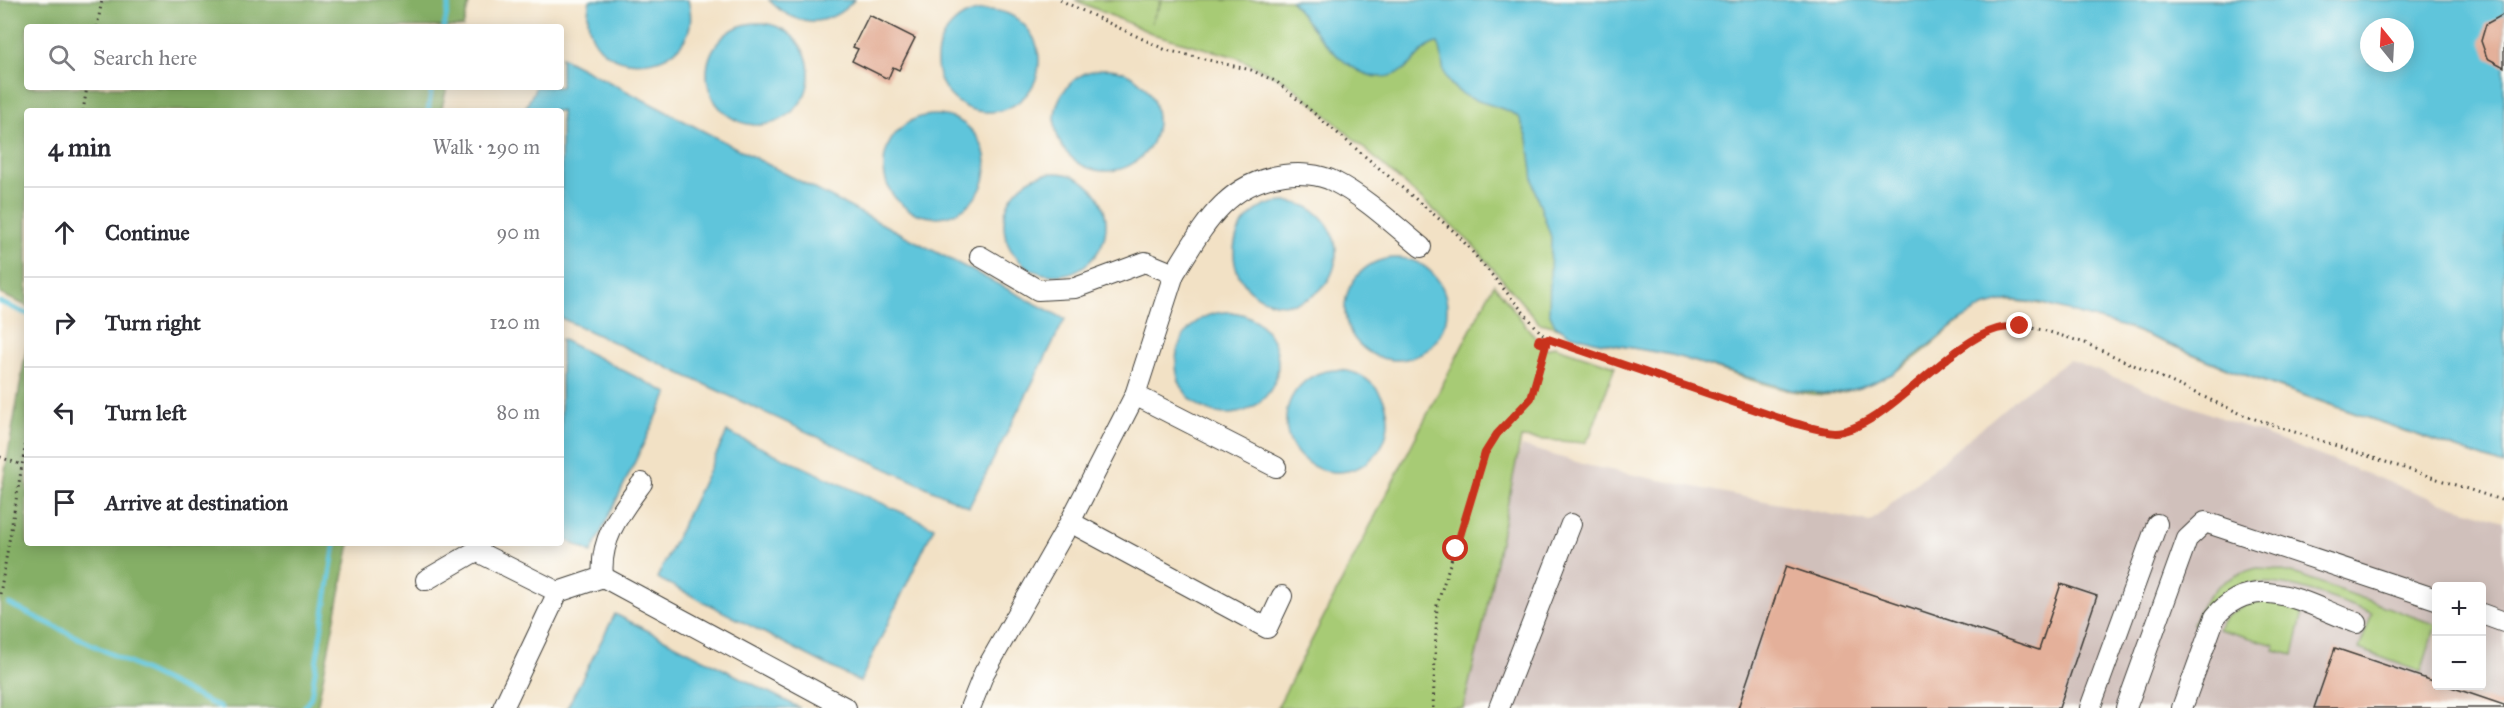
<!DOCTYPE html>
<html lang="en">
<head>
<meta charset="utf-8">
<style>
  body { margin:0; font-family:"IM FELL Great Primer",serif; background:#f7f7f7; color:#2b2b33 }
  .controls { position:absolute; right:18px; bottom:18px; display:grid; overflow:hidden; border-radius:6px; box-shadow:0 3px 15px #0003 }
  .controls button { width:54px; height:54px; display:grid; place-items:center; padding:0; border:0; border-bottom:2px solid #e1e1e2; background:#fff; color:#2b2b33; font:30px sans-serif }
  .compass { position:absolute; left:2360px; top:18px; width:54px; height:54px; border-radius:50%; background:#fff; box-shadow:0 3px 15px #0003; rotate:342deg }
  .stop { position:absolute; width:18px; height:18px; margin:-14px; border:4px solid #c8321e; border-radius:50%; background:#fff }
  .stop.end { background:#c8321e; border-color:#fff; box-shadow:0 2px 6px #0008 }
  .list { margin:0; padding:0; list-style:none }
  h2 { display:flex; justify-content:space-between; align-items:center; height:78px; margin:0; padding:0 24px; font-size:26px }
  h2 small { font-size:20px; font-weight:400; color:#7c7c81 }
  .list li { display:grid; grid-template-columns:39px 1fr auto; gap:18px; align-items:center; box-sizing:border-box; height:90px; padding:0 24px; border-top:2px solid #e1e1e2 }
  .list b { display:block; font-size:22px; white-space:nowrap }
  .list em { font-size:20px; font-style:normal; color:#7c7c81 }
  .icon { flex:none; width:33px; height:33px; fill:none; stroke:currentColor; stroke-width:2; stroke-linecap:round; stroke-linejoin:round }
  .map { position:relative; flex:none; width:2504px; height:708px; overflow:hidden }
  .search { position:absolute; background:#fff; box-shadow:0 3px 15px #0003; left:24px; top:24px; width:540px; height:66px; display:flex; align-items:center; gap:15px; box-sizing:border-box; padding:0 21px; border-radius:6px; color:#7c7c81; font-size:22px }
  .panel { position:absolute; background:#fff; box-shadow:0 3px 15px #0003; left:24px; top:108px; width:540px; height:438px; border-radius:6px }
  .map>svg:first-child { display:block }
  .industrial { fill:#d0c0bb; fill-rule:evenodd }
  .green { fill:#a7cb74; stroke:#627448; stroke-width:1.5 }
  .forest { fill:#85af66; stroke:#506641; stroke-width:1.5 }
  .water { fill:#5ec5db; stroke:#3d707c; stroke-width:1.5; fill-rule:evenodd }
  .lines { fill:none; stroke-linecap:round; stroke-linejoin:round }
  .stream { stroke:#5ec5db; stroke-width:5 }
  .building { fill:#e4b09a }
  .minor-casing { stroke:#3c3a35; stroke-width:22 }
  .path { stroke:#3c3a35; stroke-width:3; stroke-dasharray:1.5 4.5; stroke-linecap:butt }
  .minor { stroke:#fff; stroke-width:20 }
  .route { stroke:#c8321e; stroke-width:8 }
</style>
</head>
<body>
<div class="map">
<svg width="2504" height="708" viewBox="0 0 2504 708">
  <rect width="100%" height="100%" fill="#fdfcf7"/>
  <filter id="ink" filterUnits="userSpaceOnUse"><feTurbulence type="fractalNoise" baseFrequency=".0167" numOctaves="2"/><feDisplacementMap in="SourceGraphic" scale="12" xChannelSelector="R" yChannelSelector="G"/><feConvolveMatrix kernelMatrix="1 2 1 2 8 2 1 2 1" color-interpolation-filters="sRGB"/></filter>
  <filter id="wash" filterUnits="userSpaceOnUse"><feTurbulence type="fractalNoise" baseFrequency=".008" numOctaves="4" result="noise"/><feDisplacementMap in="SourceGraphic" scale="24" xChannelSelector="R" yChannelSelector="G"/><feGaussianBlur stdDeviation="1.35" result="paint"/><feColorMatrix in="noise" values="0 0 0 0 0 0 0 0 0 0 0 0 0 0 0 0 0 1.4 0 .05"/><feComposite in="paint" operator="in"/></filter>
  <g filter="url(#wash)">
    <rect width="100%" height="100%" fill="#f2e1c5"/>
    <!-- industrial -->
    <path class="industrial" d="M 2069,360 L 2441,502 L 2504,521 L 2504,708 L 1457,708 L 1449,644 L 1522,446 L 1590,466 L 1870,522 L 2019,396 ZM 2436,586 L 2482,586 L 2482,686 L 2436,686 Z"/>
    <!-- green -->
    <g class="green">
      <path d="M 1075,0 L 1161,0 L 1151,23 L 1162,0 L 1475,0 L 2504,465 C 2418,435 2331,406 2245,375 C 2170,348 2095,306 2014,301 C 1973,298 1943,338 1914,359 C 1890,377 1863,389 1834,394 C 1790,400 1717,366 1673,355 C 1647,348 1618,348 1592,340 C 1573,335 1558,325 1539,323 L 1473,245 L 1314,104 L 1285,81 L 1236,57 L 1156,35 Z"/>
      <polygon points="1494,284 1537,340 1537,343 1547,349 1554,346 1615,366 1590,436 1585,443 1521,438 1482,631 1463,708 1277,708"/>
      <path d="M 2257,568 L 2274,569 L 2299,575 L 2436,625 L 2421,672 L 2359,649 L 2372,613 C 2319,595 2229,548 2201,627 L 2193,624 C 2205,592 2225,576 2257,568 Z"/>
      <path d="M 2265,600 L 2298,611 L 2302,616 L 2293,655 L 2274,650 L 2275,645 L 2218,629 C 2226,611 2247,603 2265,600 Z"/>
    </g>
    <!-- forest -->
    <g class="forest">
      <polygon points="0,0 470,0 463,27 27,27 27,87 447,87 441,111 27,111 27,306 0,294"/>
      <polygon points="27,345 27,543 350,543 317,708 0,708 0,500"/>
    </g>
    <!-- water -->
    <g class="water">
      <path d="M 590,0 L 688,0 C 711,81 570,86 590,0 Z"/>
      <path d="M 769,0 L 854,0 C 828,29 795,27 769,0 Z"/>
      <path d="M 1291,0 L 2504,0 L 2504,465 L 2243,374 L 2131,329 L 2040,303 L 2009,300 L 1983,307 L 1959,321 L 1892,374 L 1860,388 L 1831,394 L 1791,390 L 1672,355 L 1598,342 L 1569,334 L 1555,325 L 1549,312 L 1551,237 L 1534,188 L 1528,139 L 1519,117 C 1496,101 1463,105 1447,79 C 1440,68 1444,54 1438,43 C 1425,44 1416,61 1406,68 C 1363,102 1313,31 1291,0 ZM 2369,27 L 2405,27 L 2405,63 L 2369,63 Z"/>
      <circle cx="988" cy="61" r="51"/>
      <circle cx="758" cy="74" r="51"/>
      <polygon points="561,57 1065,319 969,507 561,318 561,111 524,111 536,87 561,87"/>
      <circle cx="1106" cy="120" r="51"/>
      <circle cx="935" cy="166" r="51"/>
      <circle cx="1055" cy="224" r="51"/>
      <circle cx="1285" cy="253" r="51"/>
      <circle cx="1396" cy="309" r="51"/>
      <circle cx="1227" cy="363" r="51"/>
      <polygon points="561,339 668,393 591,553 561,537"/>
      <circle cx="1337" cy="421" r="51"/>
      <polygon points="727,432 934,527 860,682 657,578"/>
      <polygon points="615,614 800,708 567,708"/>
    </g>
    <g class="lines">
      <!-- stream -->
      <g class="stream">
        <polyline points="444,27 450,0"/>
        <polyline points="428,111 432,87"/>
        <polyline points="0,302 27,314"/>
        <polyline points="9,604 221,708"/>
        <polyline points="304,708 311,697 335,543"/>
      </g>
    </g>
    <g id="blocks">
      <!-- building -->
      <g class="building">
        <polygon points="2504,14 2504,67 2487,58 2481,41 2486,24"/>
        <polygon points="869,15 915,38 899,70 893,67 888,79 852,61 858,49 853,47"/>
        <polygon points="1786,566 2039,650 2061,584 2097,596 2059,708 1738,708"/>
        <polygon points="2335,648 2436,682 2436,686 2448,686 2504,705 2504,708 2314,708"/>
      </g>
    </g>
  </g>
  <g filter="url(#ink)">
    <use href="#blocks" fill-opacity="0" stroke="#3c3a35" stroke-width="1.5"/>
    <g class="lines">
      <defs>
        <g id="minor">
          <polyline points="980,256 1038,290 1075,288 1145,262 1174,274 1135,395"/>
          <path d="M 1174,274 C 1203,228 1224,183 1284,175 C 1299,173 1319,174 1333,181 C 1365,197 1393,224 1421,247"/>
          <polyline points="1070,522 1267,628 1282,596"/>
          <path d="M 603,577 C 599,539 620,513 642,483"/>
          <polyline points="426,580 476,551 558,592"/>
          <polyline points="2482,614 2504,622"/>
          <polyline points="503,708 558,592 603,577 846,708"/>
          <polyline points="970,708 984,673 1070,522 1135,395 1276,467"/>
          <polyline points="1499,708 1571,524"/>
          <polyline points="2090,708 2157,524"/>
          <polyline points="2126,708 2187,539 2205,522 2436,599"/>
          <path d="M 2182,708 L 2215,617 C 2255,568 2309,606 2357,623"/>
        </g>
      </defs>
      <!-- minor casing -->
      <use href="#minor" class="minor-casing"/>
      <!-- path -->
      <g class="path">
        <polyline points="1060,0 1166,50 1251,70 1277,82 1457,234 1542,334 1551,340 1794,423 1834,432 1854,428 1873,418 1974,340 1996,329 2020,326 2043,330 2085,343 2246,416 2504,501"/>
        <polyline points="97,27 102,0"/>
        <polyline points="83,111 87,87"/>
        <polyline points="0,457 22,465"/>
        <polyline points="0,594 27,436"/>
        <polyline points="1433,708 1437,605 1485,453 1497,434 1531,398 1546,345 1538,342 1539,339 1547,341 1548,338"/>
      </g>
      <!-- minor -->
      <use href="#minor" class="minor"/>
    </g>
  </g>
  <g class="lines" filter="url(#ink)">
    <!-- route -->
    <path class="route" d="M 1456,549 L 1485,453 L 1497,434 L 1531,398 L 1546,345 L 1538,342 L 1539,339 L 1547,341 L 1548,339 L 1794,423 C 1806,426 1821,431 1834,432 C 1882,432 1946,343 1997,329 C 2004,327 2012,327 2020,326"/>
  </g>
</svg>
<div class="controls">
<button>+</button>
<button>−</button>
</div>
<svg class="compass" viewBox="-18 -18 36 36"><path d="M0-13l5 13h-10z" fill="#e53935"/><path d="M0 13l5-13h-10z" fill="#7c7c81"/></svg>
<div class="stop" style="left:1456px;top:549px"></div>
<div class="stop end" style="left:2020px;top:326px"></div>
<div class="search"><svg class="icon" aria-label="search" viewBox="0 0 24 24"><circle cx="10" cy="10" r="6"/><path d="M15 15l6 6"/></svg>Search here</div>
<section class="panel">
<h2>4 min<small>Walk · 290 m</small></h2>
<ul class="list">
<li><svg class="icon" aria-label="ahead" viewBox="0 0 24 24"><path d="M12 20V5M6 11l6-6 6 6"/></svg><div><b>Continue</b></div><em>90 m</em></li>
<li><svg class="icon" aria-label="right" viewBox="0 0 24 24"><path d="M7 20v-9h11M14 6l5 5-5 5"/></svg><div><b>Turn right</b></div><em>120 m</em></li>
<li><svg class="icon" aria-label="left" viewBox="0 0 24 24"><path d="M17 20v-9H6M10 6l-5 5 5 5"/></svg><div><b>Turn left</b></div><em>80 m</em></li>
<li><svg class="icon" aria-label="arrive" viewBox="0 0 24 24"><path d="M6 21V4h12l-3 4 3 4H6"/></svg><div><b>Arrive at destination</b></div></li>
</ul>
</section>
</div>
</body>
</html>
